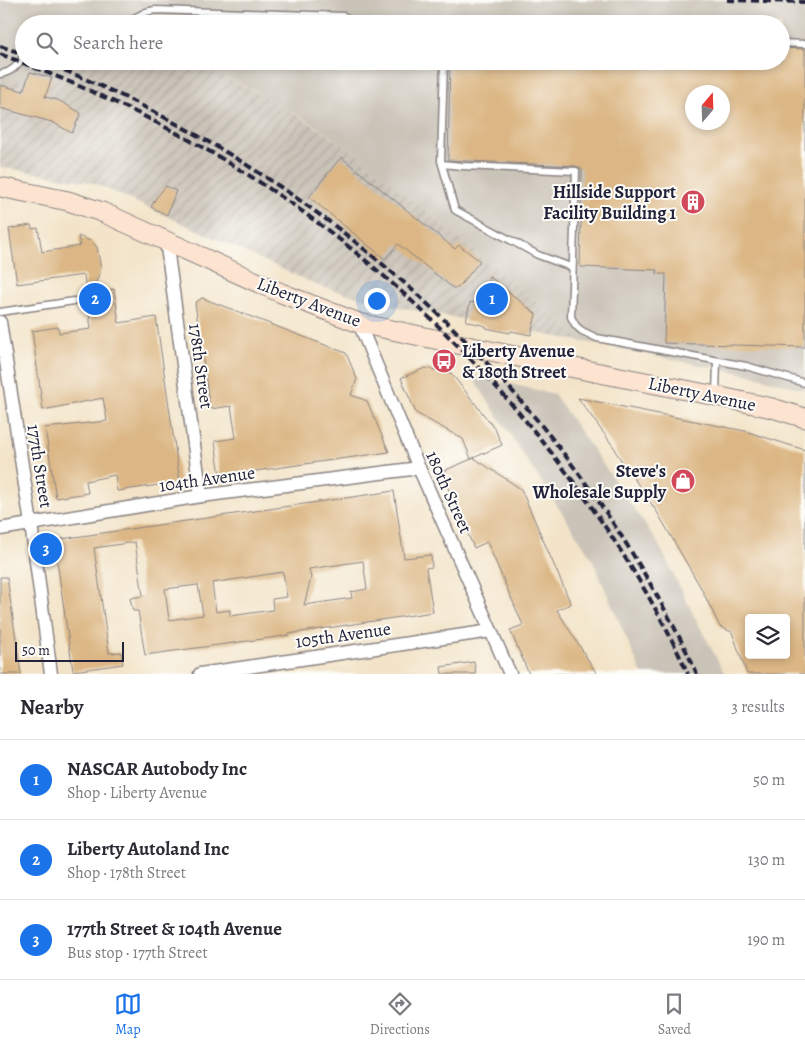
<!DOCTYPE html>
<html lang="en">
<head>
<meta charset="utf-8">
<style>
  body { margin:0; font-family:Alegreya,serif; background:#f7f7f7; color:#2b2b33 }
  .controls { position:absolute; right:15px; bottom:15px; display:grid; overflow:hidden; border-radius:5px; box-shadow:0 2px 8px #0003 }
  .controls button { width:45px; height:45px; display:grid; place-items:center; padding:0; border:0; border-bottom:1px solid #e1e1e2; background:#fff; color:#2b2b33; font:25px sans-serif }
  .compass { position:absolute; left:685px; top:85px; width:45px; height:45px; border-radius:50%; background:#fff; box-shadow:0 2px 8px #0003; rotate:19deg }
  .scale { position:absolute; left:15px; bottom:12px; width:109px; box-sizing:border-box; padding-left:5px; border:2px solid #22223b; border-top:0; font-size:14px; line-height:18px; white-space:nowrap; color:#22223b; -webkit-text-stroke:4px #fdfcf7; paint-order:stroke }
  .you { position:absolute; left:376px; top:300px; width:18px; height:18px; margin:-12px; border:4px solid #fff; border-radius:50%; background:#1a73e8; box-shadow:0 0 0 8px #1a73e833 }
  .badge { display:grid; place-items:center; width:32px; height:32px; border-radius:50%; background:#1a73e8; color:#fff; font-size:16px; font-weight:700 }
  .pin { position:absolute; translate:-50% -50%; border:2px solid #fff; box-shadow:0 1px 5px #0006 }
  .list { margin:0; padding:0; list-style:none }
  h2 { display:flex; justify-content:space-between; align-items:center; height:65px; margin:0; padding:0 20px; font-size:21px }
  h2 small { font-size:16px; font-weight:400; color:#7c7c81 }
  .list li { display:grid; grid-template-columns:32px 1fr auto; gap:15px; align-items:center; box-sizing:border-box; height:80px; padding:0 20px; border-top:1px solid #e1e1e2 }
  .list b { display:block; font-size:19px; white-space:nowrap }
  .list p { margin:0; font-size:16px; white-space:nowrap; color:#7c7c81 }
  .list em { font-size:16px; font-style:normal; color:#7c7c81 }
  .icon { flex:none; width:28px; height:28px; fill:none; stroke:currentColor; stroke-width:2; stroke-linecap:round; stroke-linejoin:round }
  .map { position:relative; flex:none; width:805px; height:674px; overflow:hidden }
  .search { position:absolute; background:#fff; box-shadow:0 2px 8px #0003; left:15px; right:15px; top:15px; height:55px; display:flex; align-items:center; gap:12px; box-sizing:border-box; padding:0 18px; border-radius:28px; color:#7c7c81; font-size:19px }
  .sheet { height:305px; background:#fff }
  nav { display:flex; justify-content:space-around; align-items:center; box-sizing:border-box; height:70px; border-top:1px solid #e1e1e2; background:#fff; font-size:14px; color:#7c7c81 }
  nav a { display:grid; justify-items:center; gap:2px }
  nav .on { color:#1a73e8 }
  .map>svg:first-child { display:block }
  .industrial { fill:url(#industrial-furrows) }
  .railway { fill:#cac3b8; fill-rule:evenodd }
  .building { fill:#dcb785; fill-rule:evenodd }
  .lines { fill:none; stroke-linecap:round; stroke-linejoin:round }
  .lane-casing { stroke:#8a8382; stroke-width:9 }
  .street-casing { stroke:#8a8382; stroke-width:15 }
  .secondary-casing { stroke:#8a8382; stroke-width:21 }
  .lane { stroke:#fff; stroke-width:6 }
  .street { stroke:#fff; stroke-width:12 }
  .secondary { stroke:#fde4d1; stroke-width:19 }
  .rail { stroke:#22223b; stroke-width:4; stroke-dasharray:8 4; stroke-linecap:butt }
  .labels { text-anchor:middle; stroke-width:4; stroke-linejoin:round; paint-order:stroke }
  .poi-label { font-size:18px; font-weight:bold; fill:#22223b; stroke:#fdfcf7; text-anchor:end }
  .street-label { font-size:18px; fill:#22223b; stroke:#fdfcf7 }
</style>
</head>
<body>
<div class="map">
<svg width="805" height="674" viewBox="0 0 805 674">
  <defs>
    <pattern id="industrial-furrows" width="10" height="10" patternUnits="userSpaceOnUse" patternTransform="scale(1.25)"><rect width="10" height="10" fill="#cac3b8"/><path d="M-1 1l2-2M0 10L10 0M9 11l2-2" fill="none" stroke="#ada79f"/></pattern>
  </defs>
  <rect width="100%" height="100%" fill="#fdfcf7"/>
  <filter id="ink" filterUnits="userSpaceOnUse"><feTurbulence type="fractalNoise" baseFrequency=".02" numOctaves="2"/><feDisplacementMap in="SourceGraphic" scale="10" xChannelSelector="R" yChannelSelector="G"/><feConvolveMatrix kernelMatrix="1 2 1 2 8 2 1 2 1" color-interpolation-filters="sRGB"/></filter>
  <filter id="wash" filterUnits="userSpaceOnUse"><feTurbulence type="fractalNoise" baseFrequency=".0096" numOctaves="4" result="noise"/><feDisplacementMap in="SourceGraphic" scale="20" xChannelSelector="R" yChannelSelector="G"/><feGaussianBlur stdDeviation="1.12" result="paint"/><feColorMatrix in="noise" values="0 0 0 0 0 0 0 0 0 0 0 0 0 0 0 0 0 1.4 0 .05"/><feComposite in="paint" operator="in"/></filter>
  <g filter="url(#wash)">
    <rect width="100%" height="100%" fill="#f3e4c9"/>
    <!-- industrial -->
    <polygon class="industrial" points="55,61 182,61 219,74 279,104 350,149 585,342 387,305 319,286 94,183 0,167 0,82 19,81"/>
    <!-- railway -->
    <g class="railway">
      <path d="M 0,0 L 805,0 L 805,390 L 755,376 L 585,342 L 350,149 L 306,120 L 250,89 L 219,74 L 182,61 L 781,61 L 781,24 L 24,24 L 24,61 L 55,61 L 19,81 L 0,82 ZM 692,92 L 722,92 L 722,122 L 692,122 Z"/>
      <polygon points="471,375 554,394 658,543 694,616 725,674 642,674 591,557"/>
    </g>
    <g id="blocks">
      <!-- building -->
      <g class="building">
        <path d="M 781,48 L 805,49 L 805,347 L 664,343 L 666,274 L 657,274 L 657,270 L 580,267 L 582,169 L 576,166 L 448,160 L 450,61 L 781,61 ZM 692,92 L 722,92 L 722,122 L 692,122 Z"/>
        <polygon points="30,72 52,78 45,97 58,100 81,113 72,133 52,122 0,108 0,85 23,91"/>
        <polygon points="341,157 455,249 459,245 480,261 458,288 453,288 398,244 385,259 309,197"/>
        <polygon points="166,186 176,191 167,215 151,207 156,198"/>
        <polygon points="31,225 32,229 38,228 42,252 80,246 78,236 91,241 97,247 101,269 92,293 114,289 119,323 156,317 180,482 117,491 115,475 86,481 88,493 56,498 45,428 107,421 103,398 43,410 32,331 58,327 59,333 91,329 84,275 17,284 9,229"/>
        <polygon points="489,276 536,314 531,335 511,331 510,333 486,328 486,326 466,321 470,302 489,306"/>
        <polygon points="202,298 346,353 357,379 351,395 367,401 389,452 220,476 215,441 236,438 231,406 210,409 195,303"/>
        <polygon points="425,368 451,373 495,429 502,445 471,459 463,439 416,413 401,378"/>
        <path d="M 578,398 L 745,431 L 805,450 L 805,674 L 747,674 L 732,632 L 720,627 L 701,588 L 657,512 L 615,451 L 616,450 ZM 749,618 L 786,618 L 786,655 L 749,655 Z"/>
        <polygon points="474,458 521,489 571,604 557,610 597,674 529,674 510,630 523,625 487,542 474,548 441,472"/>
        <path d="M 394,491 L 404,558 L 431,555 L 432,567 L 426,568 L 433,612 L 288,634 L 289,635 L 277,637 L 145,655 L 138,611 L 133,611 L 130,598 L 143,596 L 135,542 L 94,548 L 109,653 L 121,652 L 123,664 L 73,671 L 54,540 ZM 363,561 L 367,589 L 351,592 L 352,598 L 304,605 L 311,578 L 309,569 ZM 283,572 L 287,597 L 272,599 L 273,610 L 230,616 L 230,610 L 216,612 L 212,583 ZM 198,585 L 203,615 L 169,620 L 165,589 Z"/>
        <polygon points="0,577 7,577 21,674 0,674"/>
        <polygon points="474,662 476,674 442,674 441,667"/>
      </g>
    </g>
  </g>
  <g filter="url(#ink)">
    <use href="#blocks" fill-opacity="0" stroke="#8a8382" stroke-width="1"/>
    <g class="lines">
      <defs>
        <g id="lane">
          <polyline points="122,24 146,12 155,10 344,16 353,24"/>
          <polyline points="781,43 805,44"/>
          <polyline points="444,61 441,161 455,210 538,255 571,267"/>
          <path d="M 0,74 C 12,72 17,66 24,56"/>
          <polyline points="442,164 462,166 576,171 571,317 576,326 582,331 597,338 746,366 805,383"/>
          <polyline points="0,312 74,301"/>
          <polyline points="716,395 717,361"/>
        </g>
        <g id="street">
          <polyline points="166,240 201,496"/>
          <polyline points="0,322 31,524 51,674"/>
          <polyline points="359,323 419,468 510,674"/>
          <polyline points="0,529 201,496 419,468"/>
          <polyline points="200,674 491,631"/>
        </g>
        <polyline id="secondary" points="0,187 68,201 102,212 281,293 359,323 519,357 716,396 772,408 805,418"/>
      </defs>
      <!-- lane casing -->
      <use href="#lane" class="lane-casing"/>
      <!-- street casing -->
      <use href="#street" class="street-casing"/>
      <!-- secondary casing -->
      <use href="#secondary" class="secondary-casing"/>
      <!-- lane -->
      <use href="#lane" class="lane"/>
      <!-- street -->
      <use href="#street" class="street"/>
      <!-- secondary -->
      <use href="#secondary" class="secondary"/>
      <!-- rail -->
      <g class="rail">
        <polyline points="727,0 805,2"/>
        <polyline points="0,46 24,54"/>
        <path d="M 0,54 C 66,79 130,107 191,141 C 351,229 488,359 593,509 C 629,561 662,616 688,674"/>
        <path d="M 42,61 C 290,159 505,338 641,568 C 661,602 681,638 697,674"/>
      </g>
    </g>
  </g>
  <!-- icons -->
  <defs>
    <symbol id="building-disc" viewBox="-11 -11 22 22"><circle r="9.5" fill="#d1495b" stroke="#fdfcf7"/><path d="M-4-6H4V6H1V3H-1V6H-4ZM-2.5-4.3h1.7v1.8h-1.7ZM.8-4.3h1.7v1.8H.8ZM-2.5-1h1.7V.8h-1.7ZM.8-1h1.7V.8H.8Z" fill="#fff"/></symbol>
    <symbol id="bus-disc" viewBox="-11 -11 22 22"><circle r="9.5" fill="#d1495b" stroke="#fdfcf7"/><path d="M-5-6H5V4H4V6H2V4H-2V6H-4V4H-5ZM-3.5-4V0h7V-4ZM-3.5 1.2v1.5H-2V1.2ZM2 1.2v1.5H3.5V1.2Z" fill="#fff"/></symbol>
    <symbol id="shop-disc" viewBox="-11 -11 22 22"><circle r="9.5" fill="#d1495b" stroke="#fdfcf7"/><path d="M-5-2.5h2.3a2.7 3.5 0 0 1 5.4 0H5L5.5 6h-11ZM-1.5-2.5h3a1.5 2.3 0 0 0-3 0Z" fill="#fff"/></symbol>
  </defs>
  <g fill-rule="evenodd">
    <use href="#building-disc" x="679" y="188" width="28" height="28"/>
    <use href="#bus-disc" x="430" y="347" width="28" height="28"/>
    <use href="#shop-disc" x="669" y="467" width="28" height="28"/>
  </g>
  <g class="labels">
    <!-- poi labels -->
    <g class="poi-label">
      <text x="676" y="198">Hillside Support<tspan x="676" dy="21">Facility Building 1</tspan></text>
      <text x="462" y="357" text-anchor="start">Liberty Avenue<tspan x="462" dy="21">&amp; 180th Street</tspan></text>
      <text x="666" y="477">Steve's<tspan x="666" dy="21">Wholesale Supply</tspan></text>
    </g>
    <!-- street labels -->
    <g class="street-label">
      <text transform="translate(309 302) rotate(21)" y="6">Liberty Avenue</text>
      <text transform="translate(201 366) rotate(82)" y="6">178th Street</text>
      <text transform="translate(702 394) rotate(12)" y="6">Liberty Avenue</text>
      <text transform="translate(40 466) rotate(81)" y="6">177th Street</text>
      <text transform="translate(207 479) rotate(-8)" y="6">104th Avenue</text>
      <text transform="translate(449 492) rotate(66)" y="6">180th Street</text>
      <text transform="translate(343 635) rotate(-8)" y="6">105th Avenue</text>
    </g>
  </g>
</svg>
<div class="controls">
<button><svg class="icon" aria-label="layers" viewBox="0 0 24 24"><path d="M12 4l9 5-9 5-9-5zM3 14l9 5 9-5"/></svg></button>
</div>
<svg class="compass" viewBox="-18 -18 36 36"><path d="M0-13l5 13h-10z" fill="#e53935"/><path d="M0 13l5-13h-10z" fill="#7c7c81"/></svg>
<div class="scale">50 m</div>
<div class="you"></div>
<div class="pin badge" style="left:492px;top:299px">1</div>
<div class="pin badge" style="left:95px;top:299px">2</div>
<div class="pin badge" style="left:46px;top:549px">3</div>
<div class="search"><svg class="icon" aria-label="search" viewBox="0 0 24 24"><circle cx="10" cy="10" r="6"/><path d="M15 15l6 6"/></svg>Search here</div>
</div>
<section class="sheet">
<h2>Nearby<small>3 results</small></h2>
<ul class="list">
<li><span class="badge">1</span><div><b>NASCAR Autobody Inc</b><p>Shop · Liberty Avenue</p></div><em>50 m</em></li>
<li><span class="badge">2</span><div><b>Liberty Autoland Inc</b><p>Shop · 178th Street</p></div><em>130 m</em></li>
<li><span class="badge">3</span><div><b>177th Street &amp; 104th Avenue</b><p>Bus stop · 177th Street</p></div><em>190 m</em></li>
</ul>
</section>
<nav>
<a class="on"><svg class="icon" aria-label="map" viewBox="0 0 24 24"><path d="M3 6l6-2 6 2 6-2v14l-6 2-6-2-6 2zM9 4v14M15 6v14"/></svg>Map</a>
<a><svg class="icon" aria-label="directions" viewBox="0 0 24 24"><path d="M12 3l9 9-9 9-9-9zM9 14v-3h6M13 9l2 2-2 2"/></svg>Directions</a>
<a><svg class="icon" aria-label="saved" viewBox="0 0 24 24"><path d="M7 4h10v16l-5-4-5 4z"/></svg>Saved</a>
</nav>
</body>
</html>
